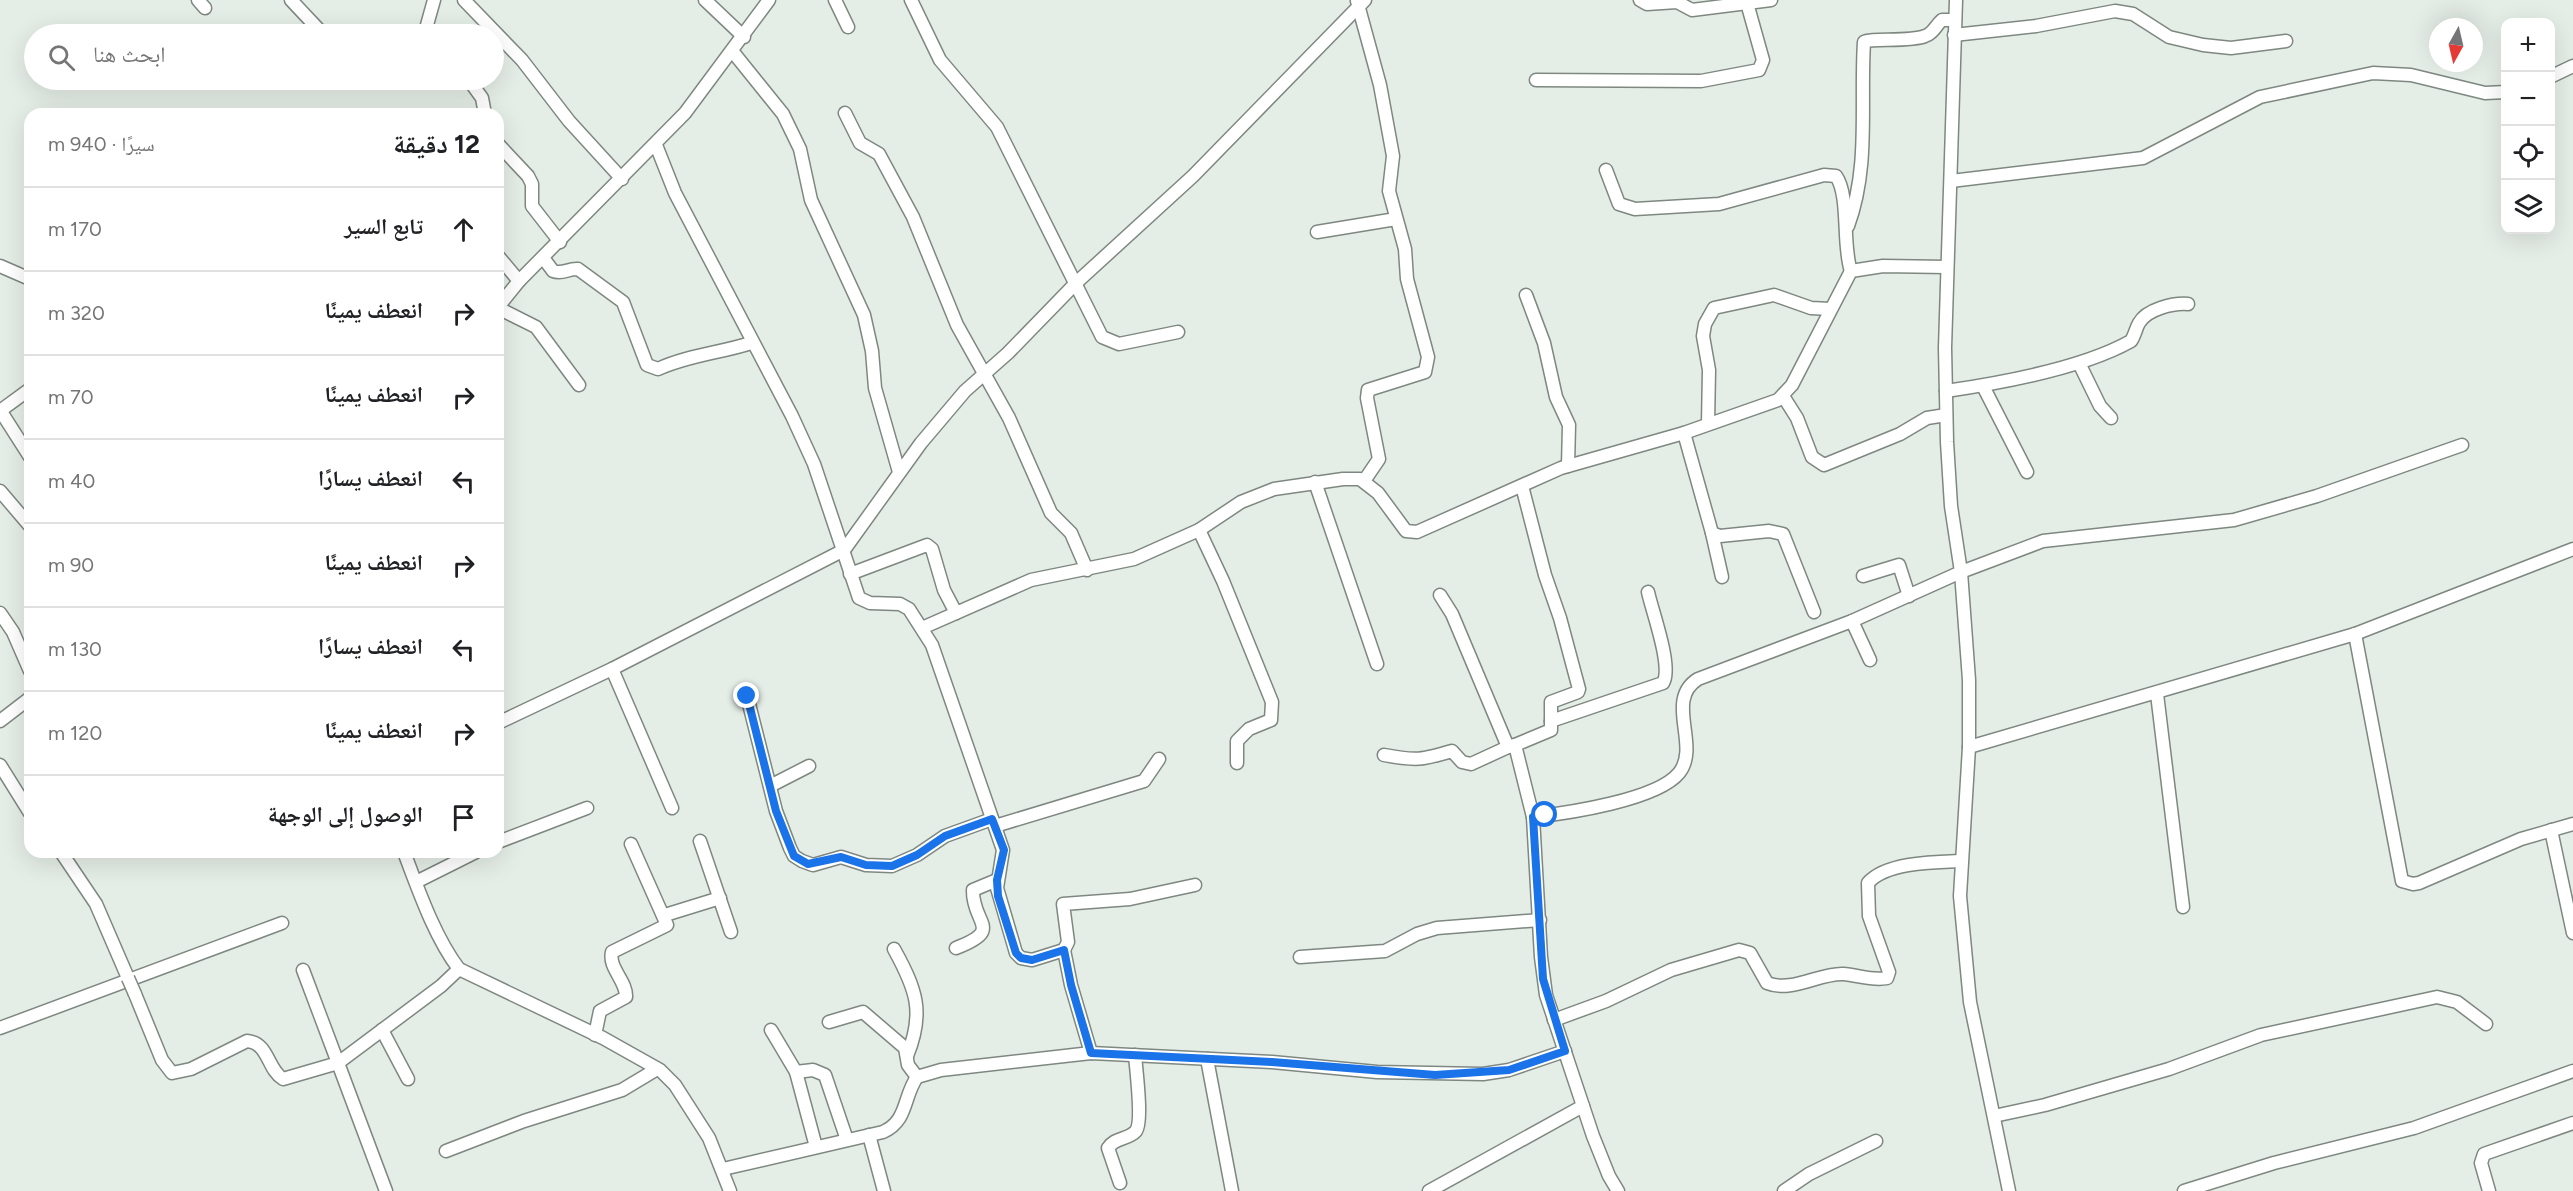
<!DOCTYPE html>
<html lang="ar">
<head>
<meta charset="utf-8">
<style>
  body { margin:0; font-family:Figtree,"Noto Naskh Arabic",sans-serif; background:#f2f2f2; color:#202124; direction:rtl }
  .controls { position:absolute; right:18px; top:18px; display:grid; overflow:hidden; border-radius:12px; box-shadow:0 6px 24px #0002 }
  .controls button { width:54px; height:54px; display:grid; place-items:center; padding:0; border:0; border-bottom:2px solid #e0e0e0; background:#fff; color:#202124; font:30px sans-serif }
  .compass { position:absolute; left:2429px; top:18px; width:54px; height:54px; border-radius:50%; background:#fff; box-shadow:0 6px 24px #0002; rotate:188deg }
  .stop { position:absolute; width:18px; height:18px; margin:-14px; border:4px solid #1a73e8; border-radius:50%; background:#fff }
  .stop.end { background:#1a73e8; border-color:#fff; box-shadow:0 2px 6px #0008 }
  .list { margin:0; padding:0; list-style:none }
  h2 { display:flex; justify-content:space-between; align-items:center; height:78px; margin:0; padding:0 24px; font-size:26px }
  h2 small { font-size:20px; font-weight:400; color:#757577 }
  .list li { display:grid; grid-template-columns:39px 1fr auto; gap:18px; align-items:center; box-sizing:border-box; height:84px; padding:0 24px; border-top:2px solid #e0e0e0 }
  .list b { display:block; font-size:22px; white-space:nowrap }
  .list em { font-size:20px; font-style:normal; color:#757577 }
  .icon { flex:none; width:33px; height:33px; fill:none; stroke:currentColor; stroke-width:2; stroke-linecap:round; stroke-linejoin:round }
  .map { position:relative; flex:none; width:2573px; height:1191px; overflow:hidden; direction:ltr }
  .search { position:absolute; background:#fff; box-shadow:0 6px 24px #0002; left:24px; top:24px; width:480px; height:66px; display:flex; align-items:center; gap:15px; box-sizing:border-box; padding:0 21px; border-radius:33px; color:#757577; font-size:22px }
  .panel { position:absolute; background:#fff; box-shadow:0 6px 24px #0002; left:24px; top:108px; width:480px; height:750px; border-radius:18px; direction:rtl }
  .map>svg:first-child { display:block }
  .lines { fill:none; stroke-linecap:round; stroke-linejoin:round }
  .street-casing { stroke:#7e8780; stroke-width:15 }
  .street { stroke:#fff; stroke-width:12 }
  .street-bridge-casing { stroke:#7e8780; stroke-width:15; stroke-linecap:butt }
  .street-bridge { stroke:#fff; stroke-width:12 }
  .route { stroke:#1a73e8; stroke-width:8 }
</style>
</head>
<body>
<div class="map">
<svg width="2573" height="1191" viewBox="0 0 2573 1191">
  <rect width="100%" height="100%" fill="#e5eee6"/>
  <g class="lines">
    <defs>
      <g id="street">
        <polyline points="198,0 205,8"/>
        <polyline points="291,0 322,33"/>
        <polyline points="464,0 522,60 569,121 622,179"/>
        <polyline points="705,0 744,37"/>
        <polyline points="835,0 848,27"/>
        <polyline points="911,0 940,60 997,127 1102,337 1119,344 1178,332"/>
        <polyline points="1640,0 1647,4 1677,2 1692,10 1771,0"/>
        <polyline points="1357,1 1380,85 1393,156 1389,191 1405,249 1407,279 1428,357 1425,372 1368,390 1367,398 1379,459 1364,481"/>
        <polyline points="427,34 427,25 434,0"/>
        <polyline points="1954,35 2036,26 2115,11 2133,14 2169,37 2203,45 2231,48 2286,41"/>
        <polyline points="733,52 783,114 800,149 811,200 864,315 872,351 875,388 899,472"/>
        <polyline points="2550,77 2573,66"/>
        <polyline points="469,80 482,98 485,114"/>
        <polyline points="1536,80 1701,81 1759,70 1763,60 1747,3"/>
        <polyline points="845,113 860,143 879,154 913,217 957,325 1009,418 1051,513 1071,533 1087,570"/>
        <polyline points="498,144 528,176 532,184 532,206 560,242"/>
        <polyline points="656,145 675,193 792,416 814,464 859,598 870,603 900,604 909,609 932,645 1003,850 997,888 1016,953 1021,958 1032,960 1064,950 1071,985 1091,1053"/>
        <path d="M 1606,170 L 1619,204 L 1635,209 L 1719,204 L 1824,175 L 1836,176 C 1850,196 1842,246 1851,271"/>
        <polyline points="1951,181 2143,158 2260,97 2373,73 2411,75 2485,93 2506,92"/>
        <path d="M 1848,226 C 1870,166 1860,104 1864,42 C 1870,38 1911,42 1925,36 C 1933,34 1936,25 1942,20 L 1955,20"/>
        <polyline points="1317,232 1396,219"/>
        <polyline points="498,256 519,281"/>
        <path d="M 544,259 L 553,271 C 563,275 568,268 578,269 L 623,302 L 647,365 L 658,369 C 689,355 720,353 751,343"/>
        <polyline points="0,266 30,279"/>
        <polyline points="1526,295 1544,343 1556,397 1569,425 1568,466"/>
        <polyline points="498,307 519,281 685,113 769,0"/>
        <polyline points="498,308 536,327 579,385"/>
        <polyline points="2079,363 2100,406 2111,418"/>
        <polyline points="1983,386 2027,472"/>
        <path d="M 1946,391 C 2001,383 2083,368 2131,341 C 2135,335 2136,328 2139,323 C 2147,309 2173,303 2188,304"/>
        <polyline points="1783,396 1797,418 1812,457 1824,465 1900,434 1927,418 1946,415"/>
        <polyline points="0,410 30,457"/>
        <polyline points="0,411 30,389"/>
        <polyline points="1708,424 1709,370 1703,336 1705,324 1714,308 1774,295 1811,308 1830,309"/>
        <polyline points="1684,433 1712,533 1720,536 1769,531 1783,534 1814,612"/>
        <polyline points="1315,482 1377,664"/>
        <polyline points="1522,486 1545,575 1560,618 1579,689 1578,692 1551,702 1551,730 1515,745 1533,817"/>
        <polyline points="0,491 30,526"/>
        <polyline points="1199,530 1223,581 1272,702 1271,720 1249,729 1237,741 1237,763"/>
        <polyline points="1712,533 1722,577"/>
        <polyline points="850,574 927,545 932,549 944,590 956,613"/>
        <polyline points="1863,576 1899,565 1909,596"/>
        <polyline points="1440,595 1452,614 1508,747 1515,745"/>
        <polyline points="0,613 13,632 30,671"/>
        <polyline points="1852,621 1870,660"/>
        <polyline points="922,628 1031,580 1134,559 1199,530 1241,502 1274,489 1343,479 1360,479 1378,493 1406,531 1417,532 1561,468 1684,433 1778,400 1792,385 1851,271 1883,266 1947,267"/>
        <polyline points="2355,634 2402,881 2413,884 2419,883 2521,839 2573,824"/>
        <polyline points="612,669 672,808"/>
        <polyline points="2157,694 2183,907"/>
        <polyline points="747,696 776,811 790,848 794,856 802,861 813,865 841,857 866,865 892,866 917,855 945,836 992,819"/>
        <polyline points="0,721 30,698"/>
        <path d="M 1551,721 L 1663,683 C 1673,667 1652,611 1648,592"/>
        <polyline points="498,723 612,669 844,550 921,443 965,391 1008,353 1077,282 1193,176 1365,0"/>
        <polyline points="1969,747 2355,634 2573,549"/>
        <path d="M 1384,755 C 1416,761 1422,760 1452,751 L 1462,762 L 1471,764 L 1508,747"/>
        <polyline points="0,765 30,813"/>
        <polyline points="770,786 809,766"/>
        <polyline points="995,826 1144,781 1159,759"/>
        <polyline points="2551,830 2573,933"/>
        <polyline points="700,841 731,932"/>
        <polyline points="498,842 587,808"/>
        <polyline points="61,852 96,904 128,978"/>
        <path d="M 404,852 C 418,889 435,938 459,969 L 603,1038 L 660,1070 L 675,1085 L 709,1138 L 730,1191"/>
        <polyline points="416,882 476,852"/>
        <polyline points="665,915 720,898"/>
        <path d="M 956,948 C 1005,929 972,924 973,890 L 997,880"/>
        <path d="M 894,949 C 916,989 925,1012 907,1056"/>
        <polyline points="1064,950 1068,942 1063,904 1130,899 1195,885"/>
        <polyline points="1300,957 1385,951 1417,934 1437,928 1540,920"/>
        <path d="M 135,994 L 162,1060 L 172,1073 L 191,1069 L 247,1041 C 269,1043 267,1069 283,1079 L 338,1063 L 303,970"/>
        <path d="M 1554,1020 L 1606,1001 L 1671,970 L 1739,950 L 1750,953 L 1767,983 C 1792,993 1819,973 1843,974 C 1858,975 1872,981 1887,978 L 1889,972 L 1869,916 L 1868,883 C 1886,862 1936,862 1961,861"/>
        <polyline points="829,1022 863,1012 905,1048 908,1065 917,1077"/>
        <polyline points="0,1028 282,923"/>
        <polyline points="382,1030 408,1079"/>
        <polyline points="771,1030 796,1072 813,1070 825,1075 847,1140"/>
        <path d="M 595,1035 L 600,1011 L 626,997 C 627,981 608,968 612,952 L 667,925 L 631,844"/>
        <polyline points="1207,1059 1232,1191"/>
        <polyline points="796,1072 816,1147"/>
        <polyline points="1994,1116 2045,1105 2169,1069 2261,1035 2437,997 2457,1002 2486,1024"/>
        <polyline points="869,1135 884,1191"/>
        <polyline points="446,1151 524,1121 622,1090 657,1069"/>
        <path d="M 723,1169 L 883,1132 C 908,1121 903,1097 917,1077 L 941,1070 L 1091,1053 L 1272,1062 L 1377,1072 L 1483,1074 L 1509,1070 L 1565,1051"/>
        <path d="M 1120,1183 L 1108,1148 C 1115,1137 1128,1140 1136,1131 C 1143,1121 1136,1069 1135,1055"/>
        <polyline points="386,1191 338,1063 441,986 459,969"/>
        <polyline points="1429,1191 1583,1106"/>
        <path d="M 1618,1191 L 1609,1176 L 1593,1136 L 1546,995 L 1541,957 L 1533,817 C 1568,813 1657,800 1679,773 C 1701,746 1664,700 1698,679 L 1852,621 L 1961,572 L 1951,506 L 1947,442 L 1945,348 L 1956,0"/>
        <polyline points="1784,1191 1809,1174 1876,1141"/>
        <polyline points="2009,1191 1970,1002 1960,896 1969,747 1969,680 1961,572 2043,541 2234,520 2317,496 2462,445"/>
        <polyline points="2184,1191 2274,1163 2414,1128 2573,1071"/>
        <polyline points="2489,1191 2481,1163 2484,1154 2573,1123"/>
      </g>
    </defs>
    <!-- street casing -->
    <use href="#street" class="street-casing"/>
    <!-- street -->
    <use href="#street" class="street"/>
    <defs>
      <polyline id="street-bridge" points="128,978 135,994"/>
    </defs>
    <!-- street-bridge casing -->
    <use href="#street-bridge" class="street-bridge-casing"/>
    <!-- street-bridge -->
    <use href="#street-bridge" class="street-bridge"/>
  </g>
  <g class="lines">
    <!-- route -->
    <polyline class="route" points="747,696 776,811 794,856 808,864 841,857 866,865 892,866 917,855 945,836 992,819 1004,850 997,880 998,896 1016,953 1021,958 1032,960 1064,950 1071,985 1091,1053 1272,1062 1435,1075 1509,1070 1565,1051 1543,979 1533,817 1545,815"/>
  </g>
</svg>
<div class="controls">
<button>+</button>
<button>−</button>
<button><svg class="icon" aria-label="locate" viewBox="0 0 24 24"><circle cx="12" cy="12" r="6"/><path d="M12 2v4M12 18v4M2 12h4M18 12h4"/></svg></button>
<button><svg class="icon" aria-label="layers" viewBox="0 0 24 24"><path d="M12 4l9 5-9 5-9-5zM3 14l9 5 9-5"/></svg></button>
</div>
<svg class="compass" viewBox="-18 -18 36 36"><path d="M0-13l5 13h-10z" fill="#e53935"/><path d="M0 13l5-13h-10z" fill="#757577"/></svg>
<div class="stop" style="left:1545px;top:815px"></div>
<div class="stop end" style="left:747px;top:696px"></div>
<div class="search"><svg class="icon" aria-label="search" viewBox="0 0 24 24"><circle cx="10" cy="10" r="6"/><path d="M15 15l6 6"/></svg>ابحث هنا</div>
<section class="panel">
<h2>12 دقيقة<small>سيرًا · 940 m</small></h2>
<ul class="list">
<li><svg class="icon" aria-label="ahead" viewBox="0 0 24 24"><path d="M12 20V5M6 11l6-6 6 6"/></svg><div><b>تابع السير</b></div><em>170 m</em></li>
<li><svg class="icon" aria-label="right" viewBox="0 0 24 24"><path d="M7 20v-9h11M14 6l5 5-5 5"/></svg><div><b>انعطف يمينًا</b></div><em>320 m</em></li>
<li><svg class="icon" aria-label="right" viewBox="0 0 24 24"><path d="M7 20v-9h11M14 6l5 5-5 5"/></svg><div><b>انعطف يمينًا</b></div><em>70 m</em></li>
<li><svg class="icon" aria-label="left" viewBox="0 0 24 24"><path d="M17 20v-9H6M10 6l-5 5 5 5"/></svg><div><b>انعطف يسارًا</b></div><em>40 m</em></li>
<li><svg class="icon" aria-label="right" viewBox="0 0 24 24"><path d="M7 20v-9h11M14 6l5 5-5 5"/></svg><div><b>انعطف يمينًا</b></div><em>90 m</em></li>
<li><svg class="icon" aria-label="left" viewBox="0 0 24 24"><path d="M17 20v-9H6M10 6l-5 5 5 5"/></svg><div><b>انعطف يسارًا</b></div><em>130 m</em></li>
<li><svg class="icon" aria-label="right" viewBox="0 0 24 24"><path d="M7 20v-9h11M14 6l5 5-5 5"/></svg><div><b>انعطف يمينًا</b></div><em>120 m</em></li>
<li><svg class="icon" aria-label="arrive" viewBox="0 0 24 24"><path d="M6 21V4h12l-3 4 3 4H6"/></svg><div><b>الوصول إلى الوجهة</b></div></li>
</ul>
</section>
</div>
</body>
</html>
